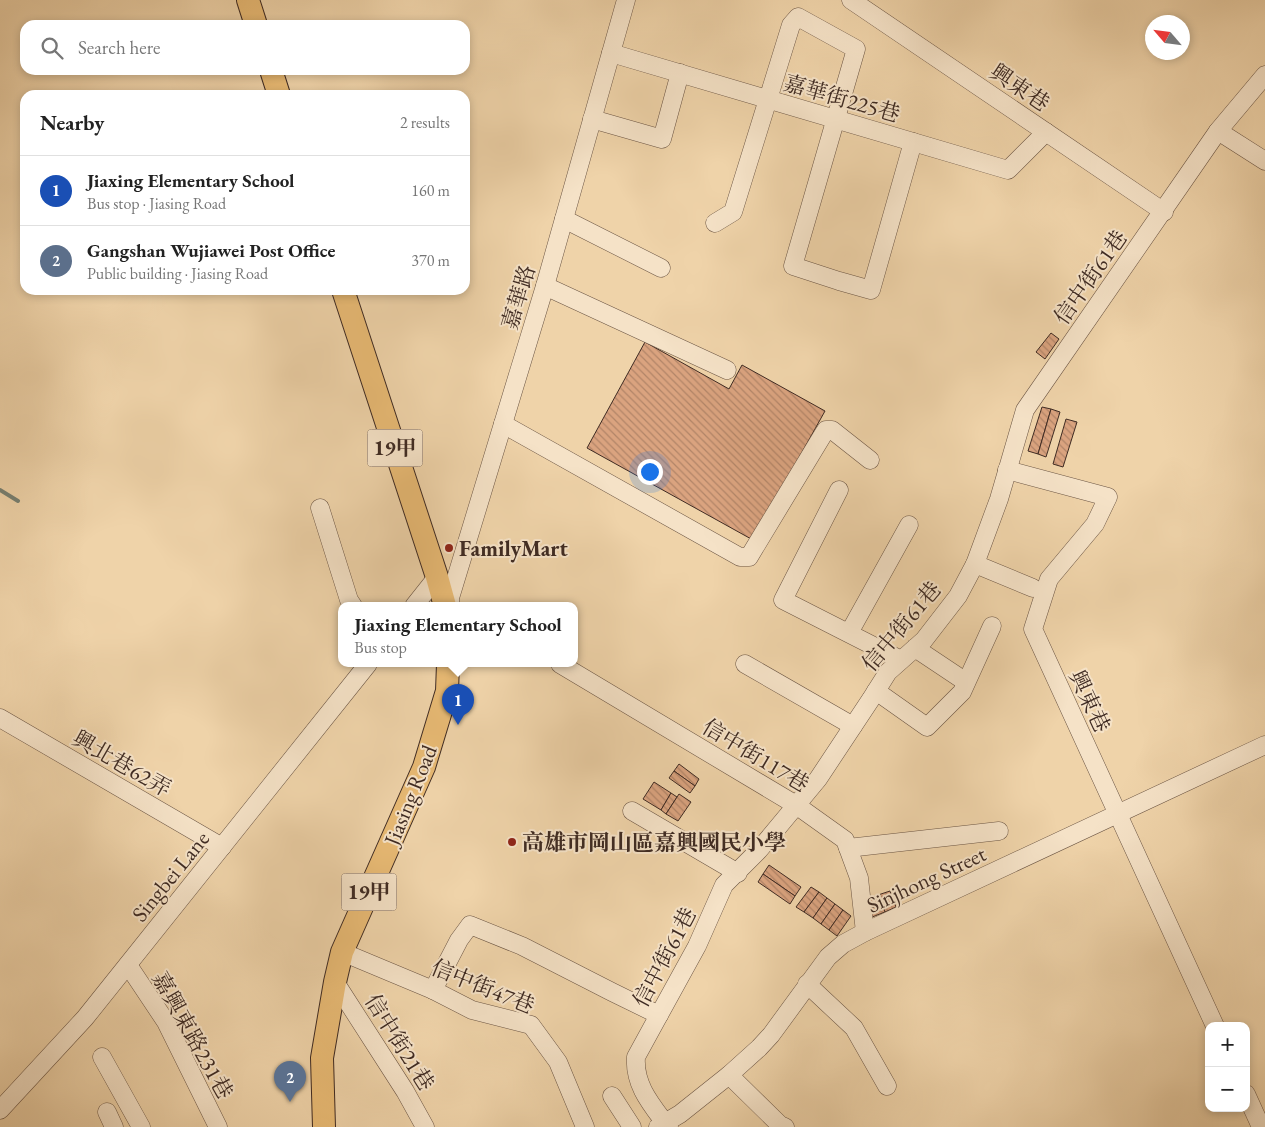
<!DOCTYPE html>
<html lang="en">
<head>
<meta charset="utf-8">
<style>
  body { margin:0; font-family:"EB Garamond","Noto Serif TC",serif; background:#f2f2f2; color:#222 }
  .controls { position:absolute; right:15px; bottom:15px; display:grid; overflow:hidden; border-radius:10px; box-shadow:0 2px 8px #0003 }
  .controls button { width:45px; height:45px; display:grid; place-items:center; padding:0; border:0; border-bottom:1px solid #e0e0e0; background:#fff; color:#222; font:25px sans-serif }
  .compass { position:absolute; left:1145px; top:15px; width:45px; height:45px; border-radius:50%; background:#fff; box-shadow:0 2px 8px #0003; rotate:298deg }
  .you { position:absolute; left:649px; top:471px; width:18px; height:18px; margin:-12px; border:4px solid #fff; border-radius:50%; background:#1a73e8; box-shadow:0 0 0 8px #1a73e833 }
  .badge { display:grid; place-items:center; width:32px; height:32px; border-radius:50%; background:#8f2418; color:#fff; font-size:16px; font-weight:700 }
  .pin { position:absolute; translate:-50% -41px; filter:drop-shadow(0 1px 2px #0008) }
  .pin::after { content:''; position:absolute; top:26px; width:18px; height:15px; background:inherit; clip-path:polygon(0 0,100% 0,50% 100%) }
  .popup { position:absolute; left:338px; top:602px; width:240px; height:65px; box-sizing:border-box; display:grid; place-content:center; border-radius:10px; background:#fff; filter:drop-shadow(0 1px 4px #0005); font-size:16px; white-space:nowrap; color:#767676 }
  .popup b { font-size:19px; color:#222 }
  .popup::after { content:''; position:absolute; left:50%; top:100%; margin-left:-10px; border:10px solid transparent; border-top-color:#fff }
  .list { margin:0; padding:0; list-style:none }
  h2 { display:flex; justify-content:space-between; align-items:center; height:65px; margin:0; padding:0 20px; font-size:21px }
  h2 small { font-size:16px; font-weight:400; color:#767676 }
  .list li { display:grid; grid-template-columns:32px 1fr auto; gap:15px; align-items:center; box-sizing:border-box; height:70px; padding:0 20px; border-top:1px solid #e0e0e0 }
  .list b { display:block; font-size:19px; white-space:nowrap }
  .list p { margin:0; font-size:16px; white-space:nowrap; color:#767676 }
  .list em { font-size:16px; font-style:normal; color:#767676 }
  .icon { flex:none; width:28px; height:28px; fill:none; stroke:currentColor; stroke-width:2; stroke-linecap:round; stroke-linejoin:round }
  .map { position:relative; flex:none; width:1265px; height:1127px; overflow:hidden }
  .search { position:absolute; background:#fff; box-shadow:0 2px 8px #0003; left:20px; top:20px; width:450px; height:55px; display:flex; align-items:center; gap:12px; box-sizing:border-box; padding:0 18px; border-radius:15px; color:#767676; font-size:19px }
  .panel { position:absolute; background:#fff; box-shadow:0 2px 8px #0003; left:20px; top:90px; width:450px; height:205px; border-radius:15px }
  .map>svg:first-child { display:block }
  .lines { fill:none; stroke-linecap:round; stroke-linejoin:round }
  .stream { stroke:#768073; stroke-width:4 }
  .building { fill:url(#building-back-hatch); stroke:#3f2b23 }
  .minor-casing { stroke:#6b5544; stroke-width:19 }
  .major-casing { stroke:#3f2b23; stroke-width:24 }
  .minor { stroke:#f5e2c7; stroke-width:18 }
  .major { stroke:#e8ba74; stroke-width:22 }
  .poi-dot { fill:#8f2418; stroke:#f5e2c7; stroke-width:2 }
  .labels { text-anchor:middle; stroke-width:4; stroke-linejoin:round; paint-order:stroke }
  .shield { fill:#f5e2c7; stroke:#766254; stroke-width:1 }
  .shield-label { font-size:21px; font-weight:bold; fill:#3f2b23 }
  .street-label { font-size:22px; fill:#3f2b23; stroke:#f5e2c7 }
  .poi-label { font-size:22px; font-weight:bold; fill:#3f2b23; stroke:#f5e2c7; text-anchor:start }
</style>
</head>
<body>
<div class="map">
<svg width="1265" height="1127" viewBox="0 0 1265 1127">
  <defs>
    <pattern id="building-back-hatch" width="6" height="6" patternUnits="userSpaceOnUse" patternTransform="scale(1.25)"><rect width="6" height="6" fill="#daa37f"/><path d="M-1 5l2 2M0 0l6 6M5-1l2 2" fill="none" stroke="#b28568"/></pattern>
  </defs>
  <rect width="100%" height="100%" fill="#efd3a9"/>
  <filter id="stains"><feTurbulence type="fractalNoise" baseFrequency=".004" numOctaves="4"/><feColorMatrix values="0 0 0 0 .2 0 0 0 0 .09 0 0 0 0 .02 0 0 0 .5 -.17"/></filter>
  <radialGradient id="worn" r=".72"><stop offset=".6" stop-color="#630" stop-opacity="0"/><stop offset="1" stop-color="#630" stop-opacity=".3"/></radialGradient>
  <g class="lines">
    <!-- stream -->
    <polyline class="stream" points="0,490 18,501"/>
  </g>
  <!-- building -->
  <g class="building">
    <polygon points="1051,333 1059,339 1045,359 1036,352"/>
    <polygon points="645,342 729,389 742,365 825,411 753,540 587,448"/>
    <polygon points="1042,407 1051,409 1038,454 1028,451"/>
    <polygon points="1051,409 1060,412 1046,457 1038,454"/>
    <polygon points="1066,419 1077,422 1063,467 1053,464"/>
    <polygon points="679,764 699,779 695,786 674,771"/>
    <polygon points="674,771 695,786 690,793 669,778"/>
    <polygon points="654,782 671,793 661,810 643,799"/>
    <polygon points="671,793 677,797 666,814 661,810"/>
    <polygon points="679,794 691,802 678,821 666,814"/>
    <polygon points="769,865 801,887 795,896 763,874"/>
    <polygon points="763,874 795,896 790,904 758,882"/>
    <polygon points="811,887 819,892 804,912 796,907"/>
    <polygon points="890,891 896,907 885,912 878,895"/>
    <polygon points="819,892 827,898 813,918 804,912"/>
    <polygon points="878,895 882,904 865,911 864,901"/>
    <polygon points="827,898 835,904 821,924 813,918"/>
    <polygon points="835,904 843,910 829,930 821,924"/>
    <polygon points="882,904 885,912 867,919 865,911"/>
    <polygon points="843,910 851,916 837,936 829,930"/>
  </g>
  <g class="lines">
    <defs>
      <g id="minor">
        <polyline points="851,0 1164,212"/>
        <polyline points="611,53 1008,170 1046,132"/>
        <polyline points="592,119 662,139 680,73"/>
        <polyline points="1218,131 1265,161"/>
        <polyline points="564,219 661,268"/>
        <polyline points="715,223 733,212 791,25 798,17 856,49 793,266 839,281 871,290 913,142"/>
        <polyline points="545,286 727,370"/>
        <polyline points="503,424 740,557 749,557 824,433 826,430 832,430 870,460"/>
        <polyline points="1007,470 1108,497 1095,524 1049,579 1033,629 1215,1026"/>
        <polyline points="839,490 783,600 901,660"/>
        <polyline points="320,508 349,600 353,606"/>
        <polyline points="975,564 1033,588"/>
        <polyline points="414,606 437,577"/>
        <polyline points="450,606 450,598 545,286 626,0"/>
        <polyline points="849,633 909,525"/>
        <polyline points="915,648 966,682"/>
        <polyline points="560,664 796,805 845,840 859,878 865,932"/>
        <polyline points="745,664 853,726"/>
        <polyline points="876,691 927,727 962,692 992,626"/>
        <polyline points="0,718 222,847"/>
        <polyline points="632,811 738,873"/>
        <polyline points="848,848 999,831"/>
        <polyline points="342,952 433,990 472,1010 531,1025 558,1062 585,1127"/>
        <polyline points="128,965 166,1022 218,1127"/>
        <polyline points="335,982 405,1091 425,1127"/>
        <polyline points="807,984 854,1028 887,1086"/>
        <polyline points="433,990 459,940 470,925 522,946 612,992 659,1015"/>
        <polyline points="102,1057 141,1127"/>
        <polyline points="729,1075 780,1125 785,1127"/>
        <polyline points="1246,1094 1261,1127"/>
        <polyline points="612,1096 632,1127"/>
        <polyline points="0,1110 85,1018 368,664"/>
        <polyline points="107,1112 114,1127"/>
        <polyline points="658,1127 680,1114 729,1075 759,1048 771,1035 828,957 843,944 865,932 1265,745"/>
        <path d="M 669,1127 L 665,1123 C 650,1103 634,1084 636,1057 L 659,1015 L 697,946 L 724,885 L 759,850 L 818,779 L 871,699 L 888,672 L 924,640 L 958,596 L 975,564 L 999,499 L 1025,410 L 1218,131 L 1265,75"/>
      </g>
      <g id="major">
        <polyline points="248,0 256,25"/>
        <polyline points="271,70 279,95"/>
        <polyline points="343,290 437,577 445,606"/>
        <polyline points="324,1127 322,1058 335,982 342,952 424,767 447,691 448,664"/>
      </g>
    </defs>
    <!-- minor casing -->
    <use href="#minor" class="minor-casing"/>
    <!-- major casing -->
    <use href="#major" class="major-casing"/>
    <!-- minor -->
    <use href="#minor" class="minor"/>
    <!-- major -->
    <use href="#major" class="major"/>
  </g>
  <!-- markers -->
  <g class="poi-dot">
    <circle cx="449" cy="548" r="5"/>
    <circle cx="512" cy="842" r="5"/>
  </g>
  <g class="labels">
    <!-- shield labels -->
    <g class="shield">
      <rect x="367.5" y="429.5" width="55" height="37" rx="4"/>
      <rect x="341.5" y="873.5" width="55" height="37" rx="4"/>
    </g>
    <g class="shield-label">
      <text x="395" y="455">19甲</text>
      <text x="369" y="899">19甲</text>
    </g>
    <!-- street labels -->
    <g class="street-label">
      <text transform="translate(1020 87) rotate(34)" y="8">興東巷</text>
      <text transform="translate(842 98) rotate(16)" y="8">嘉華街225巷</text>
      <text transform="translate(1090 277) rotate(-55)" y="8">信中街61巷</text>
      <text transform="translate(518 297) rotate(-73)" y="8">嘉華路</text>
      <text transform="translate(901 626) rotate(-50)" y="8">信中街61巷</text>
      <text transform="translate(1090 701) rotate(65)" y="8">興東巷</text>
      <text transform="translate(756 755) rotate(31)" y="8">信中街117巷</text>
      <text transform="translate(122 763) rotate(30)" y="8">興北巷62弄</text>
      <text transform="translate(410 795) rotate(-68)" y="8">Jiasing Road</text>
      <text transform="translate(170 876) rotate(-51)" y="8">Singbei Lane</text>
      <text transform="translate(926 879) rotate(-25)" y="8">Sinjhong Street</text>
      <text transform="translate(664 957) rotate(-62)" y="8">信中街61巷</text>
      <text transform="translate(483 986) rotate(22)" y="8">信中街47巷</text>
      <text transform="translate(193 1035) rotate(61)" y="8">嘉興東路231巷</text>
      <text transform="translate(400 1042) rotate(58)" y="8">信中街21巷</text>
    </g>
    <!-- poi labels -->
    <g class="poi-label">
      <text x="459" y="556">FamilyMart</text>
      <text x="522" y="850">高雄市岡山區嘉興國民小學</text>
    </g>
  </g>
  <rect width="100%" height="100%" filter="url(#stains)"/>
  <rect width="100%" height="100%" fill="url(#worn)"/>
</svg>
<div class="controls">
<button>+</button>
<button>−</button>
</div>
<svg class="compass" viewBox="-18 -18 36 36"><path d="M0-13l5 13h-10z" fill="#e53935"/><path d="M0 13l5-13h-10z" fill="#767676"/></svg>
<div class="you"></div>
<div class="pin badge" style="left:458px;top:725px;background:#1a4fb4">1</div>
<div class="popup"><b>Jiaxing Elementary School</b>Bus stop</div>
<div class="pin badge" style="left:290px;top:1102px;background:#5c6f8a">2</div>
<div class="search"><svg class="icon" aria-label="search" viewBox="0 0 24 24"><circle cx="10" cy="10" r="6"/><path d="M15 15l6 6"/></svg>Search here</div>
<section class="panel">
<h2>Nearby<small>2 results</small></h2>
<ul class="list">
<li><span class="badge" style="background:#1a4fb4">1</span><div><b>Jiaxing Elementary School</b><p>Bus stop · Jiasing Road</p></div><em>160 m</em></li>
<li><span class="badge" style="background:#5c6f8a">2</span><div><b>Gangshan Wujiawei Post Office</b><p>Public building · Jiasing Road</p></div><em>370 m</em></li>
</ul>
</section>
</div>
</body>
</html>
